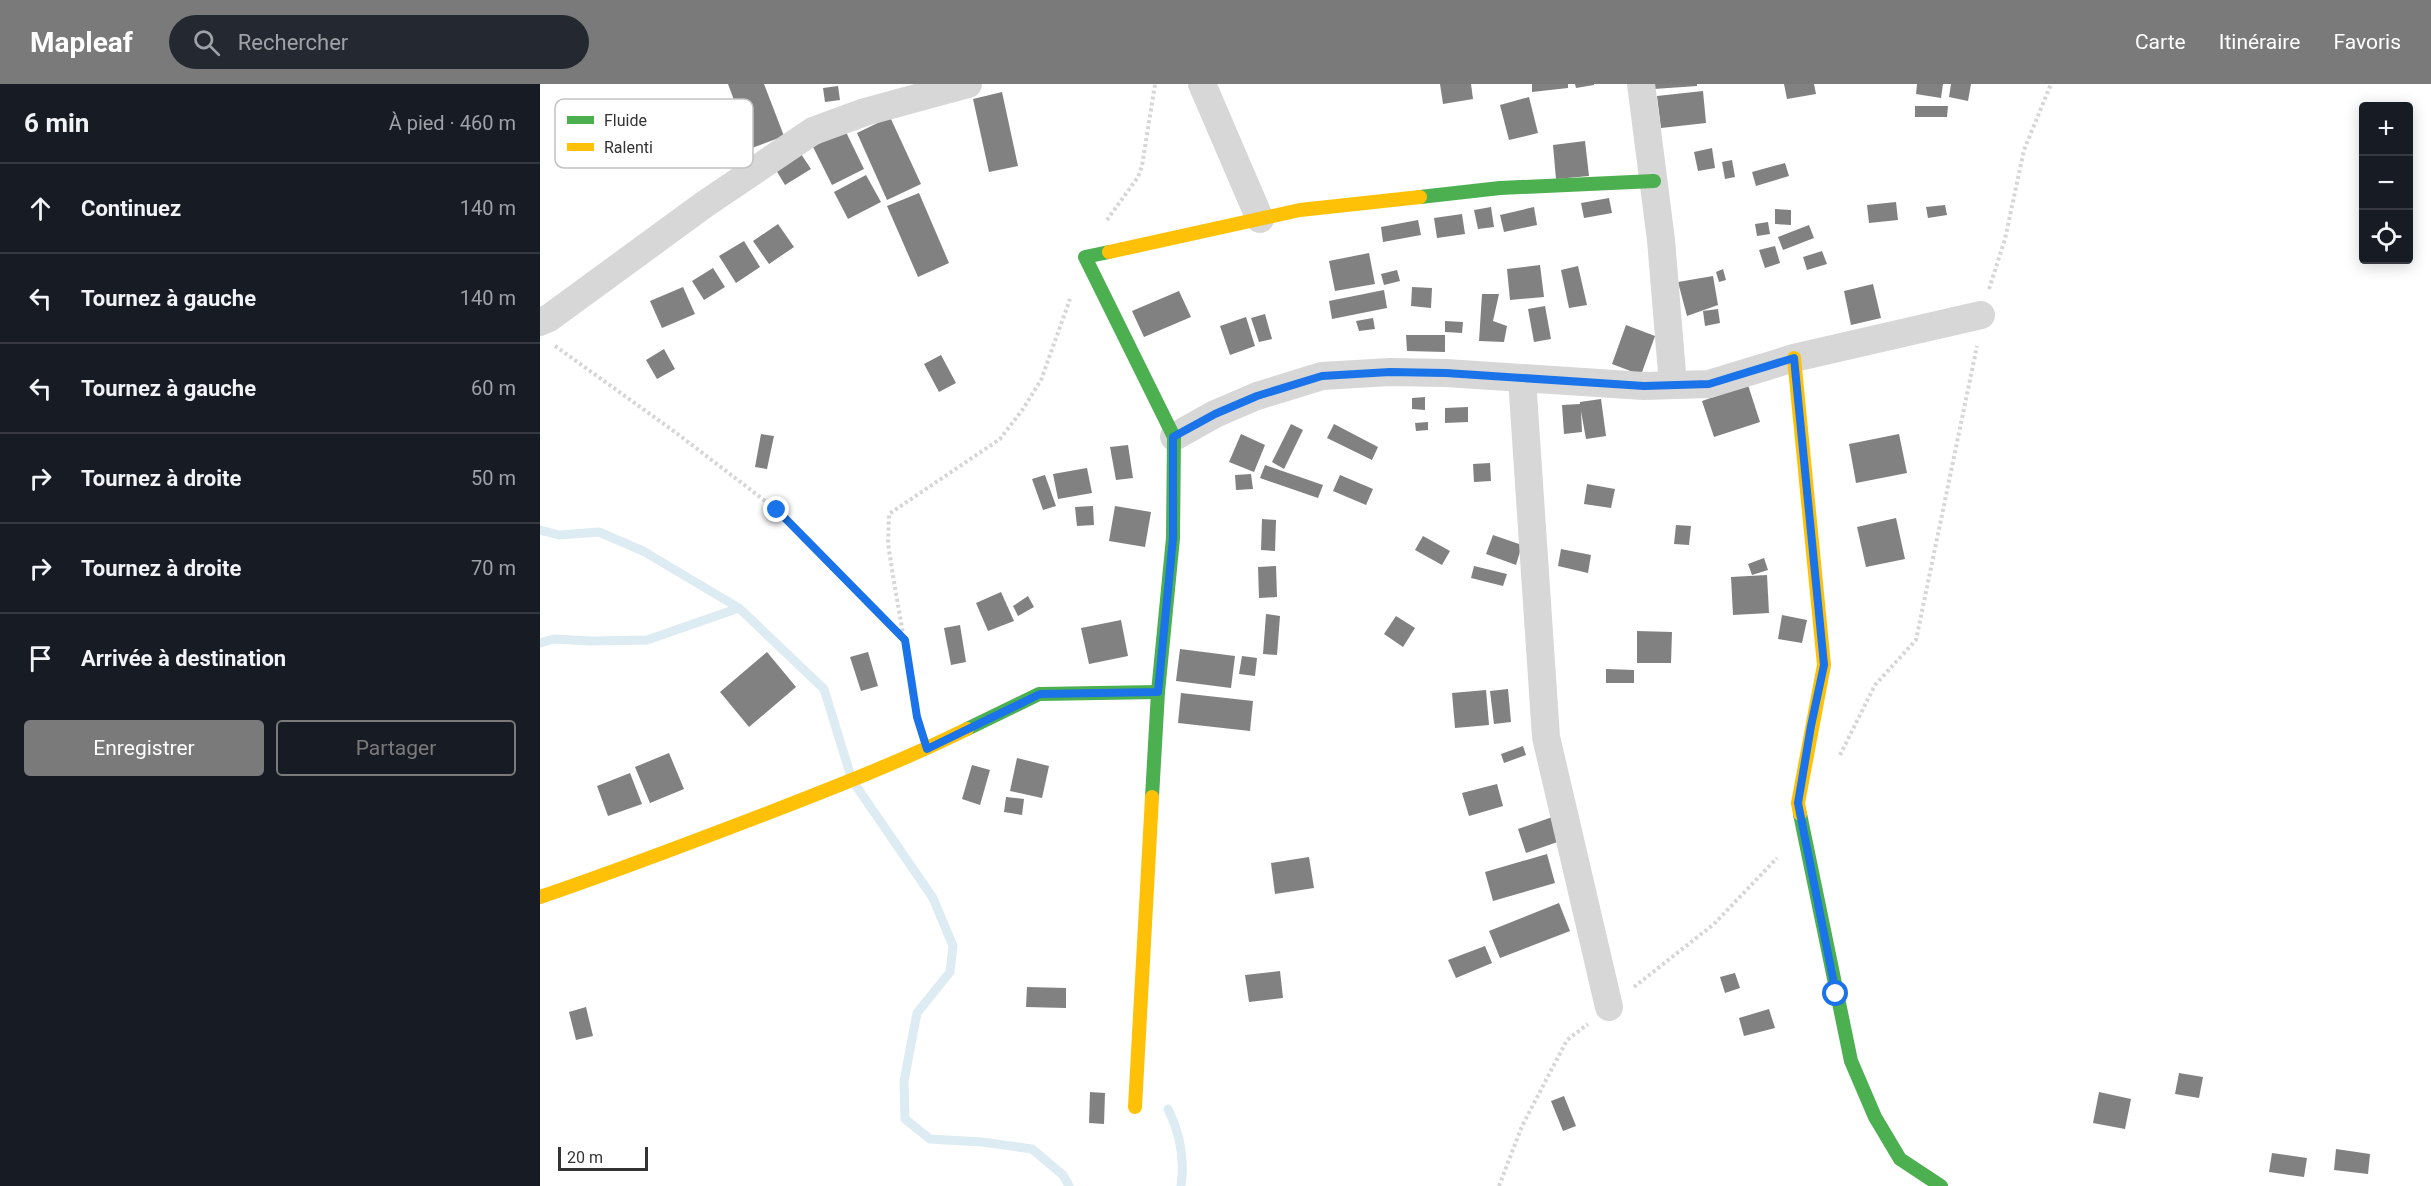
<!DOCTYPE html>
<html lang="fr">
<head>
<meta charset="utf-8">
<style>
  body { margin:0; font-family:Roboto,sans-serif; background:#242831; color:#f1f3f6 }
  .controls { position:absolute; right:18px; top:18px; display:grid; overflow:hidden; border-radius:6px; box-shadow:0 3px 15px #0003 }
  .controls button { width:54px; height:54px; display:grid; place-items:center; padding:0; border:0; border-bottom:2px solid #363941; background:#171b24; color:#f1f3f6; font:30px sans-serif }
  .scale { position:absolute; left:18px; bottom:15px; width:90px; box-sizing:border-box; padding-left:6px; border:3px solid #333; border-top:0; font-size:16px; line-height:21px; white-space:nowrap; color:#333; -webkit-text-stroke:4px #fff; paint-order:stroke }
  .stop { position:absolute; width:18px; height:18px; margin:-14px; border:4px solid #1a73e8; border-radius:50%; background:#fff }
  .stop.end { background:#1a73e8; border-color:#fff; box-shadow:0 2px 6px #0008 }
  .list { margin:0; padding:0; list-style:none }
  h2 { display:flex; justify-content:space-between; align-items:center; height:78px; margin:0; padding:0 24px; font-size:26px }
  h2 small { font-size:20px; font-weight:400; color:#9ea1a6 }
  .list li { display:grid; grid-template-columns:39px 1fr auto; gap:18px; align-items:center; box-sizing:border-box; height:90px; padding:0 24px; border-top:2px solid #363941 }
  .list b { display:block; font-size:22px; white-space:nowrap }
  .list em { font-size:20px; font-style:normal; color:#9ea1a6 }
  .actions { display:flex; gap:12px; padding:18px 24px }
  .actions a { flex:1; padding:14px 0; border:2px solid #7a7a7a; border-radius:6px; text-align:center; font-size:21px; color:#7a7a7a }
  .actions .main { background:#7a7a7a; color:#fff }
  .icon { flex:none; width:33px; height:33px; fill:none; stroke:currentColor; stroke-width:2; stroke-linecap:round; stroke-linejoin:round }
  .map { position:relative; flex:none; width:1891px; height:1102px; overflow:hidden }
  header { display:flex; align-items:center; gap:36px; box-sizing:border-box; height:84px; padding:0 30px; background:#7a7a7a; color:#fff }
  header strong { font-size:28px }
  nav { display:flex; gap:33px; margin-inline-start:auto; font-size:21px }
  .search { width:420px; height:54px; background:#242831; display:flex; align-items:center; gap:15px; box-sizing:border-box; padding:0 21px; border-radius:33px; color:#9ea1a6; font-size:22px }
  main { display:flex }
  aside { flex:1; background:#171b24 }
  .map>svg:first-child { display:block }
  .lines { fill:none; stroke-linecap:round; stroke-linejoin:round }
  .stream { stroke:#ddebf3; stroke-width:9 }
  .building { fill:#818181 }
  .path { stroke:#d6d6d6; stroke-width:4; stroke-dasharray:3 3; stroke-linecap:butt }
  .street { stroke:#d7d7d7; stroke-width:28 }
  .fast { stroke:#4caf50; stroke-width:14 }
  .slow { stroke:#ffc107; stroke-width:14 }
  .route { stroke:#1a73e8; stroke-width:8 }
  .key { fill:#fff; stroke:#c2c2c2; stroke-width:1.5 }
  .key-label { font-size:16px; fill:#333 }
</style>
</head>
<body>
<header>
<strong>Mapleaf</strong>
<div class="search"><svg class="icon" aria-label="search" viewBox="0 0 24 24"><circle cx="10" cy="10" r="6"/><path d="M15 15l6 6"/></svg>Rechercher</div>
<nav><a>Carte</a><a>Itinéraire</a><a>Favoris</a></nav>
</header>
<main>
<aside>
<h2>6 min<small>À pied · 460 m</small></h2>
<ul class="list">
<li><svg class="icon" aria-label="ahead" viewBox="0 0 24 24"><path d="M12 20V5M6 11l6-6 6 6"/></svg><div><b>Continuez</b></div><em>140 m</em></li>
<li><svg class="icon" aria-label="left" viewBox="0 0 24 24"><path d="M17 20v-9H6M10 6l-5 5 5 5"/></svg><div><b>Tournez à gauche</b></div><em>140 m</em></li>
<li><svg class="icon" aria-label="left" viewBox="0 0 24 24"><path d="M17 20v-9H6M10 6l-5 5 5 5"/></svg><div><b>Tournez à gauche</b></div><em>60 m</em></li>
<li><svg class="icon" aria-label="right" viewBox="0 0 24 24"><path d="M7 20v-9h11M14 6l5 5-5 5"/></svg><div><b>Tournez à droite</b></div><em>50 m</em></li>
<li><svg class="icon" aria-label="right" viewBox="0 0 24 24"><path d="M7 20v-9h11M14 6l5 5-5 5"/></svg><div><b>Tournez à droite</b></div><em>70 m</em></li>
<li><svg class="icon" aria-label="arrive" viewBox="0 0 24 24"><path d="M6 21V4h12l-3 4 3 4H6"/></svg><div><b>Arrivée à destination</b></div></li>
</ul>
<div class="actions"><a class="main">Enregistrer</a><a>Partager</a></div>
</aside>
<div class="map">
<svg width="1891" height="1102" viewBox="0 0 1891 1102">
  <rect width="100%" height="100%" fill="#fff"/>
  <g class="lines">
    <!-- stream -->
    <g class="stream">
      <polyline points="0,446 19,451 59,448 103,467 199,524"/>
      <polyline points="0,559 14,555 51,557 107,556 199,524 284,605 312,696 393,814 413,862 410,888 377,929 364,997 365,1035 390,1055 442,1058 492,1065 523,1091 529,1102"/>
      <path d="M 628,1025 C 640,1049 645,1075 641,1102"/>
    </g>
  </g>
  <!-- building -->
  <g class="building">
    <polygon points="188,0 224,0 244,52 212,64"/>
    <polygon points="900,0 931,0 933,15 903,20"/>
    <polygon points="992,0 1028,0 1028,4 992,8"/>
    <polygon points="1035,0 1054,0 1054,1 1036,4"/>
    <polygon points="1113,0 1157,0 1157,2 1114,5"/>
    <polygon points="1244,0 1274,0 1276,10 1247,15"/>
    <polygon points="1377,0 1403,0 1401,14 1376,10"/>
    <polygon points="1411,0 1431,0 1428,17 1409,13"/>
    <polygon points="298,2 300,16 285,18 283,4"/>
    <polygon points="1163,7 1166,39 1121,44 1117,12"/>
    <polygon points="462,8 478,82 449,88 433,15"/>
    <polygon points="989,13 998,49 969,56 960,21"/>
    <polygon points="1375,22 1408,22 1407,33 1375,33"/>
    <polygon points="350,33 381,100 347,116 317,49"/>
    <polygon points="305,46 324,85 292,101 273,63"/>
    <polygon points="1045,57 1049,92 1016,95 1013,61"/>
    <polygon points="1172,64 1175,84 1158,87 1154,68"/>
    <polygon points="261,70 271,85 245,101 236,86"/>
    <polygon points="1192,76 1195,93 1185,95 1182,78"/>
    <polygon points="1245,79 1249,92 1216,102 1212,88"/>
    <polygon points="326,91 341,118 308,135 294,108"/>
    <polygon points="379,109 409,179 378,193 347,122"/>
    <polygon points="1069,114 1072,129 1044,134 1041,119"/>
    <polygon points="1356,118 1358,136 1329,139 1327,121"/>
    <polygon points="1405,121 1407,131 1388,134 1386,123"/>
    <polygon points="951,123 954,143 938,145 934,126"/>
    <polygon points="994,123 997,141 964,148 960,131"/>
    <polygon points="1235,125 1251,126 1251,141 1235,140"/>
    <polygon points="922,130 925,150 897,154 894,134"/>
    <polygon points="878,136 881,151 843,158 841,143"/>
    <polygon points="1228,138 1230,150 1217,152 1215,140"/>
    <polygon points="238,140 254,163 229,180 213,157"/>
    <polygon points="1269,141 1274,154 1243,166 1238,153"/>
    <polygon points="204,157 220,183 196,199 179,172"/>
    <polygon points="1235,162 1240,179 1225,184 1219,166"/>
    <polygon points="1282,167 1287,180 1267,186 1263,173"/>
    <polygon points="829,169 835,200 795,207 789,177"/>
    <polygon points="1000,181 1004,213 970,216 967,185"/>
    <polygon points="1038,182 1047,221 1029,224 1021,186"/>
    <polygon points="173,184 185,203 164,216 152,197"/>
    <polygon points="1183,185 1186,196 1179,198 1176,188"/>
    <polygon points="857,186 860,197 844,201 841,190"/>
    <polygon points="1173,192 1178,221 1147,232 1138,198"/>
    <polygon points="1333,200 1341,234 1311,241 1304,207"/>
    <polygon points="143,203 155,230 122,244 110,217"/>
    <polygon points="872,203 892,204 891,224 871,222"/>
    <polygon points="844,206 847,224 792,235 789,217"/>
    <polygon points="639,207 651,233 604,253 592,227"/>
    <polygon points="942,210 959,210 953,237 967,242 964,258 939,257"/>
    <polygon points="1005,222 1011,255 994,258 988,225"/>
    <polygon points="1178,225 1180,239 1165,242 1163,227"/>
    <polygon points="725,230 732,255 719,258 711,234"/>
    <polygon points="706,233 715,262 690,271 680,242"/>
    <polygon points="833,234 835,245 819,247 816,237"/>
    <polygon points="905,237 923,238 922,249 905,248"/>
    <polygon points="1086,241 1115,252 1101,291 1072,280"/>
    <polygon points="866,251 905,251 905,268 867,267"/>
    <polygon points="124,265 135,285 117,295 106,276"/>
    <polygon points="401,271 416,299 399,308 384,280"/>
    <polygon points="1208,301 1220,338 1174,353 1162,317"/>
    <polygon points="885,313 885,326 872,325 872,314"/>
    <polygon points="1061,315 1066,352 1046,355 1041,327 1042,348 1024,350 1022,321 1040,320 1040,318"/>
    <polygon points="928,323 928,338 905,339 905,324"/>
    <polygon points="888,338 888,346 876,347 875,339"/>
    <polygon points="751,340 763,346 744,385 732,378"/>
    <polygon points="794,340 838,363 832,376 787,354"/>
    <polygon points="221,350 234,352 227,385 215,383"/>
    <polygon points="701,350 725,361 714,388 689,378"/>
    <polygon points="1359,350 1367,389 1316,399 1309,360"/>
    <polygon points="588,361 593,394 576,396 570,363"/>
    <polygon points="950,379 951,397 934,398 933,380"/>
    <polygon points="725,381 783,401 778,414 720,394"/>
    <polygon points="547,384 552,409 518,415 513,390"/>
    <polygon points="711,390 713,405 696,406 695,391"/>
    <polygon points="505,391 516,422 503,426 492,395"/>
    <polygon points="800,391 833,405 826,421 793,407"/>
    <polygon points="1047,400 1075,405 1071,424 1044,420"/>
    <polygon points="553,422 554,441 537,442 535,423"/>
    <polygon points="575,422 611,428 605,463 569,457"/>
    <polygon points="1356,434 1365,475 1326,483 1317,443"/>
    <polygon points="722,435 736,436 735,467 721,466"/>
    <polygon points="1136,441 1151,442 1149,461 1134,460"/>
    <polygon points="953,451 982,461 976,481 946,470"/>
    <polygon points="883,452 910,467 902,481 875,466"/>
    <polygon points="1021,465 1051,471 1048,489 1018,482"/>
    <polygon points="1224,474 1228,486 1212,491 1208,480"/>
    <polygon points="736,482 737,513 719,514 718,483"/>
    <polygon points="934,482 967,490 963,502 931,494"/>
    <polygon points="1227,491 1229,529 1193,531 1191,493"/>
    <polygon points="461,508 474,537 448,547 436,519"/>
    <polygon points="488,512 494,523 478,532 473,522"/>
    <polygon points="726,530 740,532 737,571 723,570"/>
    <polygon points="1242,531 1267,536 1262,559 1238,555"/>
    <polygon points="856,532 875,544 863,563 844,550"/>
    <polygon points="581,536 588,572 549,580 541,544"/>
    <polygon points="420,541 426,578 411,581 404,544"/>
    <polygon points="1097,547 1132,548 1131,579 1097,579"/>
    <polygon points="640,565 695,572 691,604 636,597"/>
    <polygon points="227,568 256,603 209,643 180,608"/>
    <polygon points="328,568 338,602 321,607 310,573"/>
    <polygon points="702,572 717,574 715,592 699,590"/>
    <polygon points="1066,585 1094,586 1094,599 1066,599"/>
    <polygon points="968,605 971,638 954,640 950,607"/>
    <polygon points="946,606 949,641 915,644 912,609"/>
    <polygon points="641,609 713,617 710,647 638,639"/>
    <polygon points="983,662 986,671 964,679 961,670"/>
    <polygon points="129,669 144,705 110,719 95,683"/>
    <polygon points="477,674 509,682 502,714 470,707"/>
    <polygon points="432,681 450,686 440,721 422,715"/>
    <polygon points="90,689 102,720 68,732 57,702"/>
    <polygon points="957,700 963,722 929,732 922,709"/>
    <polygon points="466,713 484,715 482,731 464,728"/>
    <polygon points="1018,731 1026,755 986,769 978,745"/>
    <polygon points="1007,770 1015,799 953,817 945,788"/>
    <polygon points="769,773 774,804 735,810 731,779"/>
    <polygon points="1019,819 1030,847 960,874 949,847"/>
    <polygon points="945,862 952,879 916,894 908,876"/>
    <polygon points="740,887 743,914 709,918 705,891"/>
    <polygon points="1195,889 1200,904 1185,909 1180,893"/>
    <polygon points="487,903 526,904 526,924 486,923"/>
    <polygon points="46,923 53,952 36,956 29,928"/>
    <polygon points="1229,925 1235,944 1204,952 1199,934"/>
    <polygon points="1639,989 1663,993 1659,1014 1635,1010"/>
    <polygon points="550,1008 565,1009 564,1040 549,1039"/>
    <polygon points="1559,1008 1591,1015 1585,1045 1553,1039"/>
    <polygon points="1024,1012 1036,1042 1023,1047 1011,1017"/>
    <polygon points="1796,1065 1830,1070 1828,1090 1794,1086"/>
    <polygon points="1732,1069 1767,1074 1764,1093 1729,1088"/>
  </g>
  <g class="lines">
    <!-- path -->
    <g class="path">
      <polyline points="567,136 598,93 602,82 615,0"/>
      <polyline points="1449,205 1465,155 1484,66 1511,0"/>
      <polyline points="15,262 135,348 237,426 364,556"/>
      <polyline points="378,636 353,492 348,459 349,430 460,355 483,325 501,296 530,215"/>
      <polyline points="1300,671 1335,601 1376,556 1437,262"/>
      <polyline points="1094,903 1174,840 1237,774"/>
      <polyline points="959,1102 982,1042 1027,956 1048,940"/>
    </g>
    <!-- street -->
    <g class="street">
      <polyline points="662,0 720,135"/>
      <polyline points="1101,0 1121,156 1133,301"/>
      <polyline points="0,238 9,234 165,120 273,47 325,28 428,0"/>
      <polyline points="982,295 1006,653 1069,923"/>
      <polyline points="634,353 675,330 717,312 782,292 850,288 906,289 1104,302 1169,300 1254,274 1441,231"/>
    </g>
    <!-- fast -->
    <g class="fast">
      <polyline points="880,113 960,104 1114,97"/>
      <polyline points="569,168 545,173 634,353 633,454 618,608 612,713"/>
      <polyline points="427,645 499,610 618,608"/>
      <polyline points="1260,730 1311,977 1335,1033 1360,1075 1401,1102"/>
    </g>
    <!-- slow -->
    <g class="slow">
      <polyline points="569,168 760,126 880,113"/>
      <polyline points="1254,274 1284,581 1258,719 1260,730"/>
      <path d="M 0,813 C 77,787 152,758 228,729 C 295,703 362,677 427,645"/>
      <polyline points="595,1023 612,713"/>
    </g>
  </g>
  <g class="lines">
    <!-- route -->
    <polyline class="route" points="237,426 365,556 377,633 387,665 500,610 618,608 633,454 633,353 675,330 717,312 782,292 850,288 906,289 1104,302 1169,300 1254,274 1284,581 1271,642 1258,719 1296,910"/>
  </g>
  <!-- legend -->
  <rect x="15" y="15" width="198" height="69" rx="9" class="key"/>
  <rect x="27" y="32" width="27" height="8" fill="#4caf50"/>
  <rect x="27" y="59" width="27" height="8" fill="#ffc107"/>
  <g class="key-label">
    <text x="64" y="42">Fluide</text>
    <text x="64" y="69">Ralenti</text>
  </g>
</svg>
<div class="controls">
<button>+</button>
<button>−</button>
<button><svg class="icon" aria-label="locate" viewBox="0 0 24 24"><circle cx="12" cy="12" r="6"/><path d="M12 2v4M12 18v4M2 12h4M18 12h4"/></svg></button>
</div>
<div class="scale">20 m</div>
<div class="stop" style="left:1296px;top:910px"></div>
<div class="stop end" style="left:237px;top:426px"></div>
</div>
</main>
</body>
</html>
